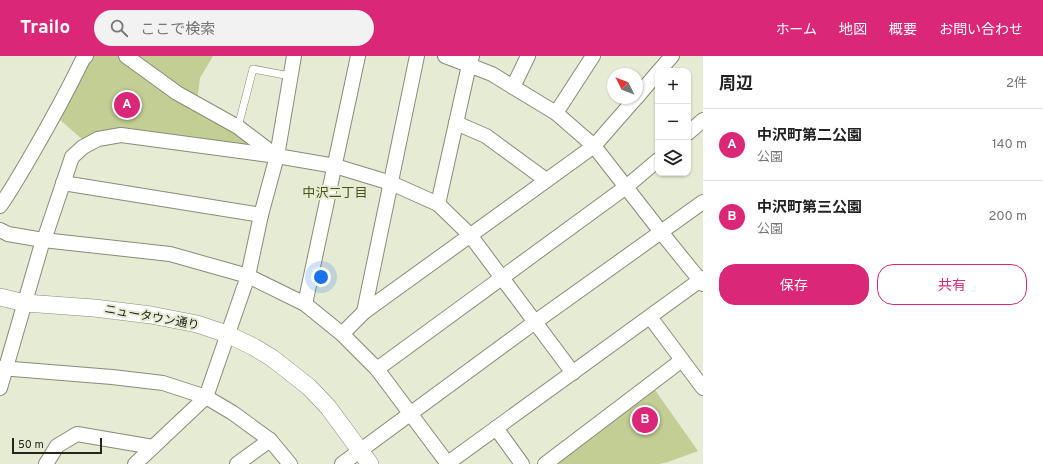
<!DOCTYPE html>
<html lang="ja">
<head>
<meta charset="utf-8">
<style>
  body { margin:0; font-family:Overpass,"Noto Sans JP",sans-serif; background:#f2f2f2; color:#222 }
  .controls { position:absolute; right:12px; top:12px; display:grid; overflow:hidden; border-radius:8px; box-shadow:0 1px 3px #0004 }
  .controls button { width:36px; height:36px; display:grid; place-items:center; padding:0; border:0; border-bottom:1px solid #e0e0e0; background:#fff; color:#222; font:20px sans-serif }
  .compass { position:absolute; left:607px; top:12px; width:36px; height:36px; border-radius:50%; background:#fff; box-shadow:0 1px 3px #0004; rotate:312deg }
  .scale { position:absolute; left:12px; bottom:10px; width:90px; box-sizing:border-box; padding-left:4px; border:2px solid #24261d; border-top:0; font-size:11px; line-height:14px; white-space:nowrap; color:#24261d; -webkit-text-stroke:3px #e6ebd4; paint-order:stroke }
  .you { position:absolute; left:321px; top:221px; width:14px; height:14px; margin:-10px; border:3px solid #fff; border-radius:50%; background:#1a73e8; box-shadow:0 0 0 6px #1a73e833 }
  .badge { display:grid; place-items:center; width:26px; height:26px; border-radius:50%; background:#db2777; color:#fff; font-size:13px; font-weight:700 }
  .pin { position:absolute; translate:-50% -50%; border:2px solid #fff; box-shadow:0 1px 4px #0006 }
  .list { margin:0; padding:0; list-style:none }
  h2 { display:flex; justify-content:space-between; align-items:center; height:52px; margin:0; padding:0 16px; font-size:17px }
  h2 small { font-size:13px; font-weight:400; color:#767676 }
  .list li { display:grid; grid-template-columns:26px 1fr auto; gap:12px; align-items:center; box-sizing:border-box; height:72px; padding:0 16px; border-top:1px solid #e0e0e0 }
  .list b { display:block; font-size:15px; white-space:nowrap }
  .list p { margin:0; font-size:13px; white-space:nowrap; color:#767676 }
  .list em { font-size:13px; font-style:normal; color:#767676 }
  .actions { display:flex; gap:8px; padding:12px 16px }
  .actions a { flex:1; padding:9px 0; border:1px solid #db2777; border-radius:16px; text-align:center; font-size:14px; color:#db2777 }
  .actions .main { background:#db2777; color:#fff }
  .icon { flex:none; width:22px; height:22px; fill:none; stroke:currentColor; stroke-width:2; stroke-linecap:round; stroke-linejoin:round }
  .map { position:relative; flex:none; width:703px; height:408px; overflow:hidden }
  header { display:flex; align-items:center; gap:24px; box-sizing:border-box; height:56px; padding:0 20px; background:#db2777; color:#fff }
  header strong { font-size:19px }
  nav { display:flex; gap:22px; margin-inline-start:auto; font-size:14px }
  .search { width:280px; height:36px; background:#f2f2f2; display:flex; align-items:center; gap:10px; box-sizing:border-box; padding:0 14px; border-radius:22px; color:#767676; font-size:15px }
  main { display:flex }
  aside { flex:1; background:#fff }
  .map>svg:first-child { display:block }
  .green { fill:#c2ce94 }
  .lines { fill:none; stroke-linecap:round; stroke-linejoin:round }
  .service-casing { stroke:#888c77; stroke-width:8 }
  .minor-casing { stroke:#888c77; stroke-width:16 }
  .tertiary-casing { stroke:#888c77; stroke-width:18 }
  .service { stroke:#fff; stroke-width:7 }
  .minor { stroke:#fff; stroke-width:14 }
  .tertiary { stroke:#fff; stroke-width:17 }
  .labels { text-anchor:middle; stroke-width:4; stroke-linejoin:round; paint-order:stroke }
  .street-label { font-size:12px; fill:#24261d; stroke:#e6ebd4 }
  .neighbourhood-label { font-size:13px; fill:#495118; stroke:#e6ebd4 }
</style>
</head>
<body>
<header>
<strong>Trailo</strong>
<div class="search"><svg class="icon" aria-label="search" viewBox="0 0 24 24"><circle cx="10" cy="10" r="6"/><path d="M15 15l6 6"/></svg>ここで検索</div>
<nav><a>ホーム</a><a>地図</a><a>概要</a><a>お問い合わせ</a></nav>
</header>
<main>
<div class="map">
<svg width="703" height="408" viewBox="0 0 703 408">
  <rect width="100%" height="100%" fill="#e6ebd4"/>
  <!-- green -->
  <g class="green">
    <polygon points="92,0 213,0 200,22 196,53 265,95 191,86 83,84 59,63"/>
    <polygon points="655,334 698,395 668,406 659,408 553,408"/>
  </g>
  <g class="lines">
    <defs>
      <polyline id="service" points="238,71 253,13 290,20"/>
      <g id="minor">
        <polyline points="126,0 177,37 238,71 275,99"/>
        <polyline points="445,0 492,18 513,31 556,57 594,90 661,176 703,228"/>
        <polyline points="659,15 672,0"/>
        <polyline points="513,31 528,0"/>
        <polyline points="637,41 658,16"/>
        <polyline points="556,57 593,0"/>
        <polyline points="456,67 486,80 546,124"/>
        <polyline points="688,77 703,64"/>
        <polyline points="63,127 261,159"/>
        <polyline points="438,148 469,9 472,0"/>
        <path d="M 0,150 C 12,133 22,115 32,98 C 50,67 67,36 83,3 L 86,0"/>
        <polyline points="0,174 8,178 43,184 170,198 248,220 305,248 342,278 377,313 448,408"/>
        <polyline points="44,184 72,101 83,91 98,83 121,79 277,100 335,110 391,127 438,148 470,179 573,317"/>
        <polyline points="305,248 358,0"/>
        <polyline points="364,256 417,0"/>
        <polyline points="650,261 703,332"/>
        <polyline points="342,278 364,256 594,90 636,42"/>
        <polyline points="0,312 112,321 163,327 206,341 233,357 270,384 290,408"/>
        <polyline points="377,313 626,131 658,104"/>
        <polyline points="0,332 43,184"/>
        <polyline points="496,372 522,408"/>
        <polyline points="448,407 703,222"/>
        <polyline points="46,408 57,390 77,378 153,391"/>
        <polyline points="135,408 206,341 248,220 261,159 277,100 294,0"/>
        <polyline points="237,408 270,384"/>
        <polyline points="342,408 535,266 703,146"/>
        <polyline points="545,408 682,304"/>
      </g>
      <polyline id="tertiary" points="0,241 25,247 94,252 151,259 197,268 227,278 254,291 272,302 309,331 328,351 370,408"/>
    </defs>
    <!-- service casing -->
    <use href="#service" class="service-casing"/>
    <!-- minor casing -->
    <use href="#minor" class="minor-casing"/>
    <!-- tertiary casing -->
    <use href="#tertiary" class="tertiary-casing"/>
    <!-- service -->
    <use href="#service" class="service"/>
    <!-- minor -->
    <use href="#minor" class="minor"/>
    <!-- tertiary -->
    <use href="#tertiary" class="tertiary"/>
  </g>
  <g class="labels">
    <!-- street labels -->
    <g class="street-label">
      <text transform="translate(152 261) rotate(10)" y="4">ニュータウン通り</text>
    </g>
    <!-- neighbourhood labels -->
    <g class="neighbourhood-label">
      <text x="335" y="141">中沢二丁目</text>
    </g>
  </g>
</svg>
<div class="controls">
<button>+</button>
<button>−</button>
<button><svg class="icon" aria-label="layers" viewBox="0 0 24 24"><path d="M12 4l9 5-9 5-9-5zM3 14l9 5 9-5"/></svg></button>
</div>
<svg class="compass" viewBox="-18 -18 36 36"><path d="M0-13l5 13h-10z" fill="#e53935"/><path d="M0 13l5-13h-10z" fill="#767676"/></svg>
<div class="scale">50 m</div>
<div class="you"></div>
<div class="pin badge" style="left:127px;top:49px">A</div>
<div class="pin badge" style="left:645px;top:364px">B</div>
</div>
<aside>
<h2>周辺<small>2件</small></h2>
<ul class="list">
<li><span class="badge">A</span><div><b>中沢町第二公園</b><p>公園</p></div><em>140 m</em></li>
<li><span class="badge">B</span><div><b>中沢町第三公園</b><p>公園</p></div><em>200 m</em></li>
</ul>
<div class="actions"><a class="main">保存</a><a>共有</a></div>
</aside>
</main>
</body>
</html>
